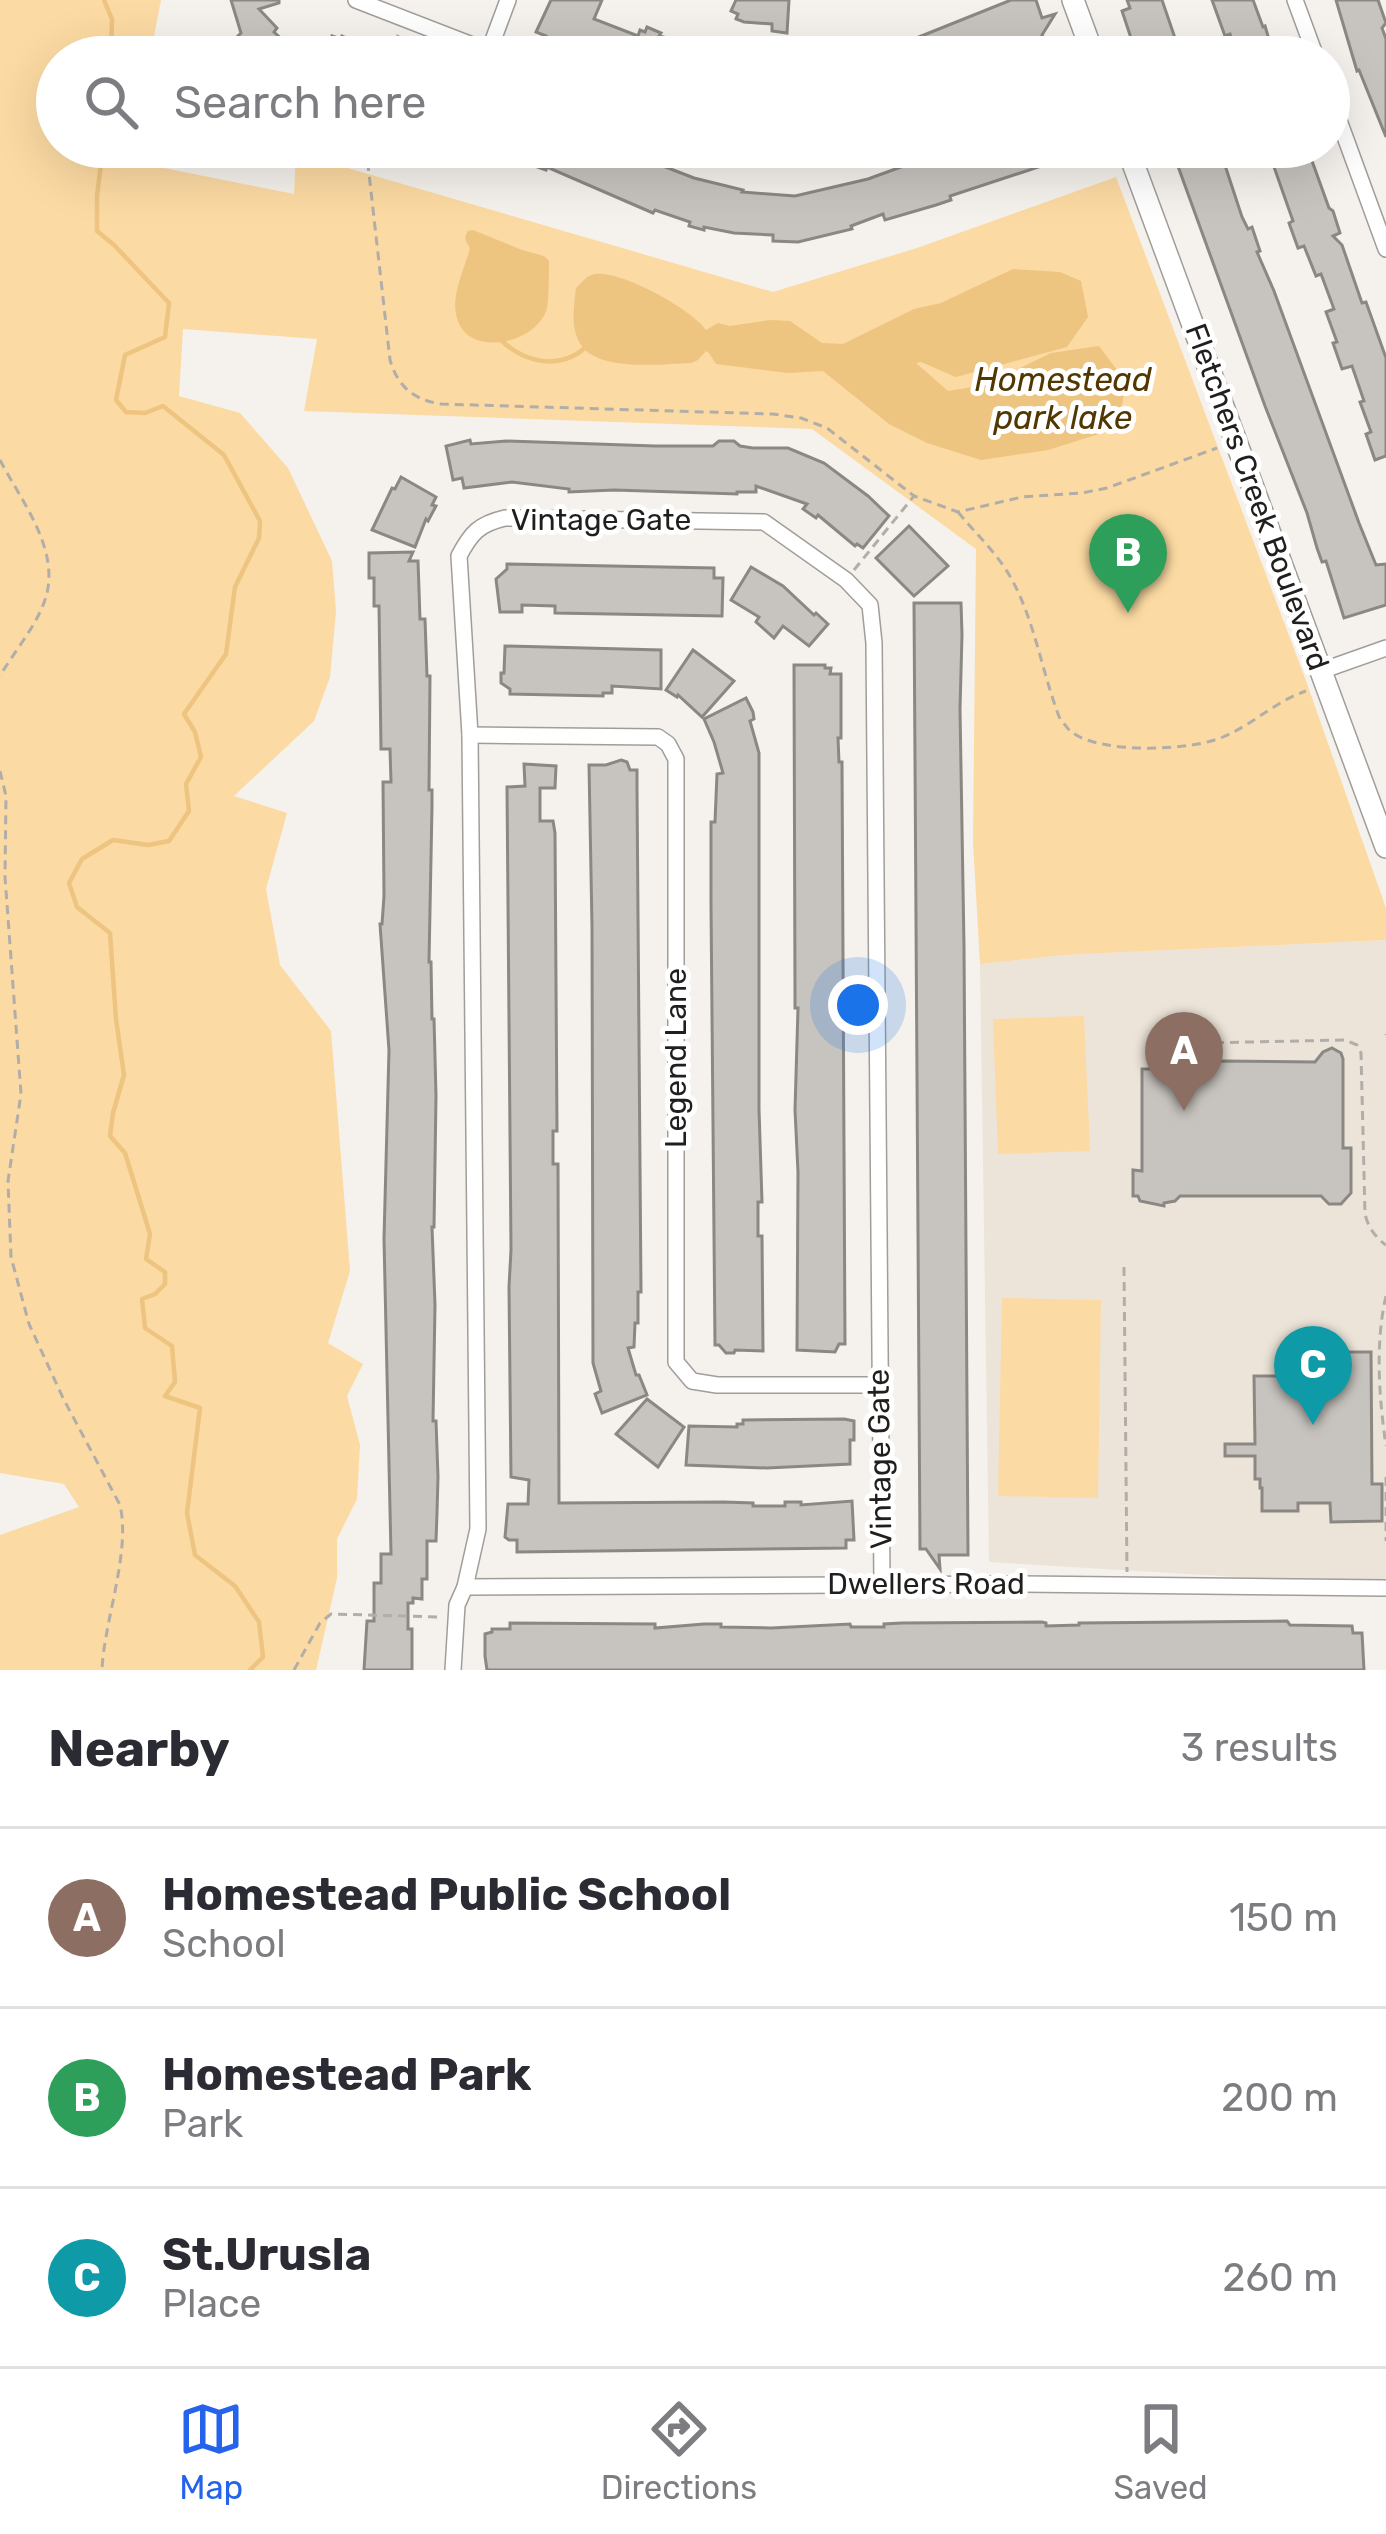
<!DOCTYPE html>
<html lang="en">
<head>
<meta charset="utf-8">
<style>
  body { margin:0; font-family:Rubik,sans-serif; background:#f2f2f3; color:#2b2b33 }
  .you { position:absolute; left:858px; top:1005px; width:42px; height:42px; margin:-30px; border:9px solid #fff; border-radius:50%; background:#1a73e8; box-shadow:0 0 0 18px #1a73e833 }
  .badge { display:grid; place-items:center; width:78px; height:78px; border-radius:50%; background:#2563eb; color:#fff; font-size:39px; font-weight:700 }
  .pin { position:absolute; translate:-50% -99px; filter:drop-shadow(0 3px 6px #0008) }
  .pin::after { content:''; position:absolute; top:63px; width:42px; height:36px; background:inherit; clip-path:polygon(0 0,100% 0,50% 100%) }
  .list { margin:0; padding:0; list-style:none }
  h2 { display:flex; justify-content:space-between; align-items:center; height:156px; margin:0; padding:0 48px; font-size:51px }
  h2 small { font-size:39px; font-weight:400; color:#7c7c81 }
  .list li { display:grid; grid-template-columns:78px 1fr auto; gap:36px; align-items:center; box-sizing:border-box; height:180px; padding:0 48px; border-top:3px solid #e1e1e2 }
  .list b { display:block; font-size:45px; white-space:nowrap }
  .list p { margin:0; font-size:39px; white-space:nowrap; color:#7c7c81 }
  .list em { font-size:39px; font-style:normal; color:#7c7c81 }
  .icon { flex:none; width:66px; height:66px; fill:none; stroke:currentColor; stroke-width:2; stroke-linecap:round; stroke-linejoin:round }
  .map { position:relative; flex:none; width:1386px; height:1670px; overflow:hidden }
  .search { position:absolute; background:#fff; box-shadow:0 12px 48px #0002; left:36px; right:36px; top:36px; height:132px; display:flex; align-items:center; gap:30px; box-sizing:border-box; padding:0 42px; border-radius:66px; color:#7c7c81; font-size:45px }
  .sheet { height:696px; background:#fff }
  nav { display:flex; justify-content:space-around; align-items:center; box-sizing:border-box; height:168px; border-top:3px solid #e1e1e2; background:#fff; font-size:33px; color:#7c7c81 }
  nav a { display:grid; justify-items:center; gap:6px }
  nav .on { color:#2563eb }
  .map>svg:first-child { display:block }
  .built { fill:#ece4d8 }
  .green { fill:#fcdaa3 }
  .water { fill:#edc480 }
  .lines { fill:none; stroke-linecap:round; stroke-linejoin:round }
  .stream { stroke:#edc480; stroke-width:4.5 }
  .building { fill:#c7c4bf; stroke:#8b8883; stroke-width:3 }
  .street-casing { stroke:#a19e99; stroke-width:18 }
  .secondary-casing { stroke:#a19e99; stroke-width:24 }
  .path { stroke:#b1aeaa; stroke-width:3; stroke-dasharray:9 6; stroke-linecap:butt }
  .street { stroke:#fff; stroke-width:15 }
  .secondary { stroke:#fff; stroke-width:21 }
  .labels { text-anchor:middle; stroke-width:10; stroke-linejoin:round; paint-order:stroke }
  .street-label { font-size:30px; fill:#201f1d; stroke:#fff }
  .water-label { font-size:33px; font-style:italic; fill:#523700; stroke:#fff }
</style>
</head>
<body>
<div class="map">
<svg width="1386" height="1670" viewBox="0 0 1386 1670">
  <rect width="100%" height="100%" fill="#f5f1ec"/>
  <!-- built -->
  <polygon class="built" points="1386,940 1386,1586 989,1562 980,964 1064,955"/>
  <!-- green -->
  <g class="green">
    <polygon points="0,0 161,0 150,57 57,57 57,147 140,147 139,163 294,194 296,153 773,292 917,248 1116,177 1305,678 1386,908 1386,940 1064,955 980,964 973,842 976,549 812,429 304,411 317,339 183,329 179,396 240,413 288,468 332,561 336,611 330,677 314,721 234,796 287,813 266,889 280,965 331,1031 350,1271 328,1343 363,1364 347,1396 360,1445 357,1499 337,1539 337,1578 316,1670 0,1670 0,1535 79,1507 64,1484 0,1473"/>
    <polygon points="1084,1016 1090,1151 998,1154 993,1019"/>
    <polygon points="1002,1298 1101,1300 1098,1498 998,1496"/>
  </g>
  <!-- water -->
  <g class="water">
    <path d="M 473,230 L 522,250 L 544,256 L 549,261 C 549,271 549,299 547,308 C 538,343 471,358 458,321 C 449,298 464,271 470,248 C 466,241 463,239 468,231 Z"/>
    <path d="M 1013,269 L 1060,272 L 1081,281 L 1088,317 L 1067,347 L 956,377 L 921,362 L 916,363 L 948,391 L 985,385 L 1051,353 L 1099,346 L 1126,382 L 1118,428 L 1048,450 L 981,460 L 927,443 L 889,424 L 823,371 L 788,373 L 716,364 L 709,353 L 706,351 L 698,360 L 691,363 C 663,364 599,372 581,345 C 570,329 574,306 576,288 C 580,284 586,277 591,275 C 615,266 693,310 706,330 L 718,323 L 730,326 L 770,320 L 790,321 L 822,343 L 843,344 L 914,309 L 941,303 Z"/>
  </g>
  <g class="lines">
    <!-- stream -->
    <g class="stream">
      <polyline points="104,0 112,19 111,57"/>
      <polyline points="103,147 97,196 97,231 114,245 169,303 165,337 125,355 116,400 126,412 145,413 163,406 224,455 260,521 259,538 235,587 226,654 184,714 195,732 201,757 186,784 189,811 169,841 148,845 113,840 82,859 69,883 77,907 110,933 116,1019 124,1075 113,1113 110,1136 125,1153 150,1234 146,1259 165,1272 165,1284 155,1294 142,1299 145,1328 172,1346 175,1382 165,1396 200,1408 187,1513 195,1555 235,1586 259,1622 263,1657 250,1670"/>
      <path d="M 502,341 C 525,363 559,370 585,348"/>
    </g>
  </g>
  <!-- building -->
  <g class="building">
    <polygon points="231,0 279,0 279,3 259,9 277,28 274,32 286,43 272,57 216,57 241,33"/>
    <polygon points="551,0 602,0 594,19 638,36 640,30 645,32 647,27 661,33 659,36 688,43 721,57 584,57 543,41 546,36 536,32"/>
    <polygon points="736,0 789,0 787,33 772,31 772,24 744,22 736,19 738,14 731,11"/>
    <polygon points="1011,0 1036,0 1042,18 1055,14 1042,35 1044,39 990,57 869,57"/>
    <polygon points="1127,0 1162,0 1176,41 1180,40 1187,57 1141,57 1136,44 1133,44 1122,11 1130,8"/>
    <polygon points="1212,0 1253,0 1263,27 1265,26 1273,53 1261,57 1238,57 1230,34 1225,36"/>
    <polygon points="1336,0 1378,0 1386,23 1382,28 1386,39 1386,137 1359,70 1357,71"/>
    <polygon points="332,36 341,39 342,36 388,57 307,57 314,39 329,45"/>
    <polygon points="503,147 614,147 694,178 743,190 742,192 795,196 868,179 956,147 1090,147 1090,150 950,196 951,200 936,205 885,220 883,214 851,226 852,229 798,242 773,241 773,235 734,233 704,227 704,230 689,226 690,222 655,210 653,213 547,167 546,170 532,165 534,160"/>
    <polygon points="1171,147 1219,147 1242,217 1248,229 1252,227 1260,251 1257,252 1274,291 1359,523 1376,565 1386,564 1386,605 1344,618 1326,561 1322,562 1317,548 1307,513 1265,406"/>
    <polygon points="1267,147 1307,147 1329,208 1333,211 1340,233 1333,236 1342,245 1362,303 1366,302 1386,358 1386,456 1375,460 1366,434 1371,432 1360,402 1364,401 1352,366 1342,369 1333,343 1337,342 1326,312 1334,309 1321,274 1316,276 1304,246 1298,248 1289,223 1293,221"/>
    <polygon points="470,440 471,444 506,441 655,446 713,446 719,441 734,441 740,446 753,448 788,448 824,463 868,496 889,516 863,548 857,544 855,546 818,515 816,518 803,509 807,504 756,486 756,492 737,492 737,494 614,490 569,492 569,489 512,482 464,488 462,478 453,480 446,446"/>
    <polygon points="401,477 436,497 432,505 436,506 428,521 426,519 415,547 372,530 392,488 395,489"/>
    <polygon points="909,526 948,566 914,596 876,558"/>
    <polygon points="413,552 409,561 418,561 420,619 425,619 427,676 430,676 429,790 432,790 432,806 429,962 431,962 432,1019 434,1019 436,1096 434,1227 432,1227 435,1305 433,1421 436,1421 438,1477 437,1513 436,1541 427,1541 427,1579 422,1579 422,1599 413,1598 413,1603 408,1603 408,1629 412,1629 412,1670 364,1670 367,1621 374,1621 374,1583 381,1583 381,1554 391,1554 384,1239 389,1050 380,924 382,924 384,896 383,782 391,782 390,749 381,749 379,606 374,606 374,578 369,578 369,553"/>
    <polygon points="507,564 714,568 714,578 723,578 722,616 555,613 555,606 522,605 522,612 500,612 496,579 507,569"/>
    <polygon points="751,567 783,586 814,615 816,613 828,624 809,646 783,626 774,638 756,622 759,617 731,600"/>
    <polygon points="914,603 961,603 962,635 960,709 964,946 968,1555 939,1555 940,1569 926,1549 920,1549"/>
    <polygon points="505,646 661,650 661,689 612,686 612,693 603,693 603,696 510,694 510,689 501,683 501,673 504,673"/>
    <polygon points="693,650 734,681 702,717 678,695 677,697 666,690"/>
    <polygon points="794,665 825,665 825,668 831,668 830,674 841,674 841,738 838,738 839,762 842,762 845,1344 839,1344 835,1352 797,1350 798,1172 795,1110 798,1008 795,1008 795,993"/>
    <polygon points="746,698 753,712 754,719 750,721 759,753 759,1109 762,1202 758,1202 758,1236 762,1236 763,1351 735,1350 734,1353 726,1353 719,1345 715,1345 711,904 711,822 715,822 717,774 723,773 714,742 704,719"/>
    <polygon points="621,760 627,762 630,770 637,770 637,789 641,1292 638,1292 638,1323 635,1323 634,1347 628,1348 636,1375 639,1375 647,1395 602,1413 595,1394 601,1391 593,1363 592,927 589,765 606,765"/>
    <polygon points="524,764 556,766 555,788 540,788 540,821 553,821 555,833 557,1131 553,1131 553,1164 558,1164 559,1503 724,1502 753,1503 753,1506 785,1506 785,1502 801,1502 801,1505 852,1501 854,1540 846,1540 846,1548 517,1552 517,1540 509,1540 505,1537 508,1504 528,1504 529,1480 511,1477 509,1287 511,1250 507,787 525,786"/>
    <polygon points="1332,1048 1341,1053 1343,1059 1343,1148 1351,1148 1351,1193 1341,1204 1329,1204 1321,1196 1180,1196 1175,1201 1164,1203 1164,1206 1140,1201 1138,1196 1133,1196 1133,1170 1142,1171 1142,1069 1208,1069 1208,1063 1224,1061 1315,1062 1323,1052"/>
    <polygon points="1323,1352 1371,1352 1372,1484 1382,1484 1382,1521 1331,1522 1330,1503 1298,1503 1298,1511 1262,1511 1262,1488 1260,1488 1260,1479 1255,1479 1255,1456 1225,1456 1225,1444 1255,1444 1254,1376 1323,1376"/>
    <polygon points="647,1399 684,1427 658,1467 616,1434"/>
    <polygon points="844,1419 854,1421 854,1440 850,1440 850,1464 767,1468 686,1465 689,1426 737,1427 737,1424 743,1424 743,1420"/>
    <polygon points="1287,1621 1290,1625 1352,1626 1353,1633 1362,1633 1364,1670 487,1670 485,1656 485,1634 492,1632 492,1629 510,1629 510,1623 655,1624 655,1628 704,1624 721,1624 721,1627 771,1628 850,1624 851,1627 884,1627 884,1624 902,1623 1042,1622 1046,1623 1046,1626 1079,1625 1079,1623"/>
  </g>
  <g class="lines">
    <defs>
      <g id="street">
        <polyline points="356,0 503,57"/>
        <polyline points="1295,0 1316,57"/>
        <polyline points="489,51 508,0"/>
        <polyline points="1329,93 1386,249"/>
        <path d="M 733,147 C 767,160 808,158 843,147"/>
        <polyline points="1321,671 1386,648"/>
        <polyline points="470,735 658,737 668,744 676,759 676,1362 692,1381 717,1385 878,1385"/>
        <polyline points="465,1587 1022,1584 1386,1588"/>
        <path d="M 453,1670 L 457,1605 L 465,1587 L 478,1529 L 470,735 L 459,556 C 471,533 479,524 505,518 L 764,522 L 846,580 L 870,605 L 874,643 L 882,1584"/>
      </g>
      <g id="secondary">
        <polyline points="1073,0 1094,57"/>
        <polyline points="1127,147 1386,847"/>
      </g>
    </defs>
    <!-- street casing -->
    <use href="#street" class="street-casing"/>
    <!-- secondary casing -->
    <use href="#secondary" class="secondary-casing"/>
    <!-- path -->
    <g class="path">
      <polyline points="389,57 399,33"/>
      <path d="M 366,147 L 390,360 C 398,387 414,400 441,404 L 773,414 L 801,418 L 827,428 L 914,496"/>
      <path d="M 0,460 C 20,499 58,546 47,593 C 40,622 15,650 0,676"/>
      <path d="M 958,512 C 976,534 997,553 1011,578 C 1035,621 1042,673 1060,719 C 1065,724 1068,730 1073,733 C 1102,754 1191,751 1223,737 C 1252,725 1276,701 1306,691"/>
      <polyline points="854,570 914,496 958,512 1022,497 1082,493 1107,488 1217,448"/>
      <path d="M 0,771 L 6,796 L 5,877 L 21,1094 L 8,1181 L 11,1257 L 29,1324 L 63,1398 L 120,1505 C 131,1552 104,1621 102,1670"/>
      <polyline points="1386,1035 1386,1034"/>
      <path d="M 1200,1043 L 1345,1040 L 1357,1045 L 1361,1053 L 1365,1214 C 1368,1227 1375,1237 1386,1245"/>
      <polyline points="1124,1267 1127,1572"/>
      <path d="M 1386,1296 C 1375,1343 1379,1398 1386,1446"/>
      <polyline points="1386,1477 1386,1541"/>
      <polyline points="294,1670 320,1623 331,1614 440,1617"/>
    </g>
    <!-- street -->
    <use href="#street" class="street"/>
    <!-- secondary -->
    <use href="#secondary" class="secondary"/>
  </g>
  <g class="labels">
    <!-- street labels -->
    <g class="street-label">
      <text transform="translate(1257 497) rotate(70)" y="10">Fletchers Creek Boulevard</text>
      <text x="601" y="530">Vintage Gate</text>
      <text transform="translate(676 1058) rotate(-90)" y="10">Legend Lane</text>
      <text transform="translate(880 1459) rotate(-91)" y="10">Vintage Gate</text>
      <text x="926" y="1594">Dwellers Road</text>
    </g>
    <!-- water labels -->
    <g class="water-label">
      <text x="1063" y="391">Homestead<tspan x="1063" dy="38">park lake</tspan></text>
    </g>
  </g>
</svg>
<div class="you"></div>
<div class="pin badge" style="left:1184px;top:1111px;background:#8d6e63">A</div>
<div class="pin badge" style="left:1128px;top:613px;background:#2e9e5b">B</div>
<div class="pin badge" style="left:1313px;top:1425px;background:#0f9aa8">C</div>
<div class="search"><svg class="icon" aria-label="search" viewBox="0 0 24 24"><circle cx="10" cy="10" r="6"/><path d="M15 15l6 6"/></svg>Search here</div>
</div>
<section class="sheet">
<h2>Nearby<small>3 results</small></h2>
<ul class="list">
<li><span class="badge" style="background:#8d6e63">A</span><div><b>Homestead Public School</b><p>School</p></div><em>150 m</em></li>
<li><span class="badge" style="background:#2e9e5b">B</span><div><b>Homestead Park</b><p>Park</p></div><em>200 m</em></li>
<li><span class="badge" style="background:#0f9aa8">C</span><div><b>St.Urusla</b><p>Place</p></div><em>260 m</em></li>
</ul>
</section>
<nav>
<a class="on"><svg class="icon" aria-label="map" viewBox="0 0 24 24"><path d="M3 6l6-2 6 2 6-2v14l-6 2-6-2-6 2zM9 4v14M15 6v14"/></svg>Map</a>
<a><svg class="icon" aria-label="directions" viewBox="0 0 24 24"><path d="M12 3l9 9-9 9-9-9zM9 14v-3h6M13 9l2 2-2 2"/></svg>Directions</a>
<a><svg class="icon" aria-label="saved" viewBox="0 0 24 24"><path d="M7 4h10v16l-5-4-5 4z"/></svg>Saved</a>
</nav>
</body>
</html>
